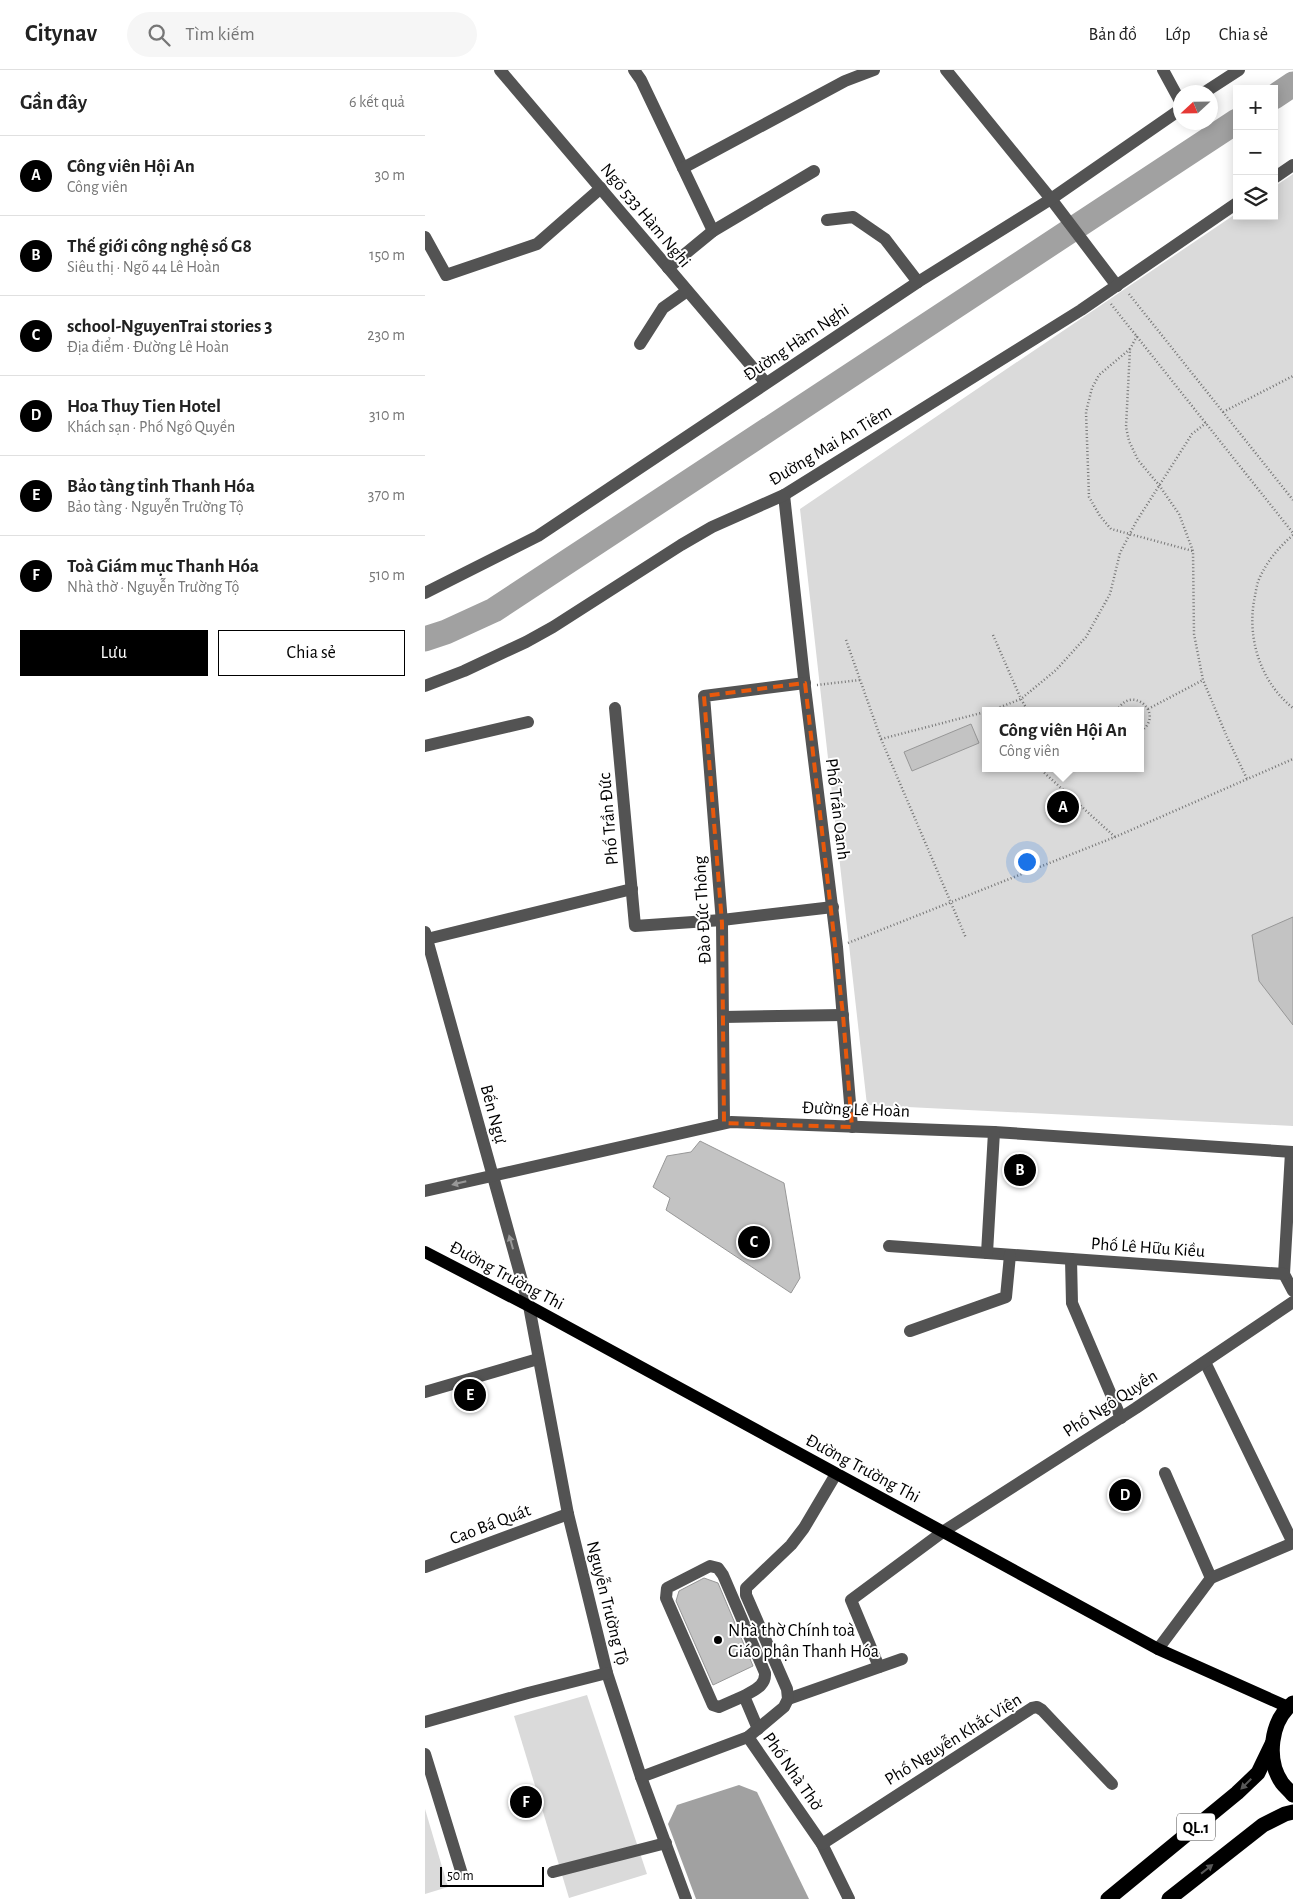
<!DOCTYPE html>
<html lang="vi">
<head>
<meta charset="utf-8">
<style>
  body { margin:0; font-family:"Alegreya Sans",sans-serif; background:#f6f6f6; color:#222 }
  .controls { position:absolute; right:15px; top:15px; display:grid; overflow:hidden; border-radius:0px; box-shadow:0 2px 12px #0003 }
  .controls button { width:45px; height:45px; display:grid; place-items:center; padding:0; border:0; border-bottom:1px solid #e0e0e0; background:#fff; color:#222; font:25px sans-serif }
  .compass { position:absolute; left:748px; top:15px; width:45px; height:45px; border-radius:50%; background:#fff; box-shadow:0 2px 12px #0003; rotate:248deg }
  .scale { position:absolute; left:15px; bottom:12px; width:104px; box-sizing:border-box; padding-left:5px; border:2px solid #000; border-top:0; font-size:14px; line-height:18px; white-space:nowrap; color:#000; -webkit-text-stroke:4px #fff; paint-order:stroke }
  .you { position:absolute; left:601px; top:791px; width:18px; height:18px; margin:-12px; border:4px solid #fff; border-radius:50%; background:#1a73e8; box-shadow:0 0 0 8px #1a73e833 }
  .badge { display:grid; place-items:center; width:32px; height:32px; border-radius:50%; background:#000; color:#fff; font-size:16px; font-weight:700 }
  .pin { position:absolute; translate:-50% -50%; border:2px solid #fff; box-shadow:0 1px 5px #0006 }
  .popup { position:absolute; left:557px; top:637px; width:162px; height:65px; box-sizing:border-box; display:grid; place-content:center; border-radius:0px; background:#fff; filter:drop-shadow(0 1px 4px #0005); font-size:16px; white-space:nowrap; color:#767676 }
  .popup b { font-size:19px; color:#222 }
  .popup::after { content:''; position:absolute; left:50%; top:100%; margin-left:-10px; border:10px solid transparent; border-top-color:#fff }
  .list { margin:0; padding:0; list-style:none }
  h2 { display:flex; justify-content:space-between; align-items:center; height:65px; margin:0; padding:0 20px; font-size:21px }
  h2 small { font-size:16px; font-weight:400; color:#767676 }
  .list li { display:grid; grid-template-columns:32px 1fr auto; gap:15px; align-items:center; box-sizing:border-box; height:80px; padding:0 20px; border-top:1px solid #e0e0e0 }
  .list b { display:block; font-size:19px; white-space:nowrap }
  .list p { margin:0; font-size:16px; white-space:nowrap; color:#767676 }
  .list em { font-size:16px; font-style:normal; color:#767676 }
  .actions { display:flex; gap:10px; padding:15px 20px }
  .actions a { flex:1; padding:11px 0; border:1px solid #000; border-radius:0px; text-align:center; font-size:18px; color:#000 }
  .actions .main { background:#000; color:#fff }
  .icon { flex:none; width:28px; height:28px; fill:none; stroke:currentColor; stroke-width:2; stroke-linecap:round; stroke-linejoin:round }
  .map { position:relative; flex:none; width:868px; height:1829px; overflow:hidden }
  header { display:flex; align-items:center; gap:30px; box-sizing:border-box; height:70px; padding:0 25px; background:#fff; border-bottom:1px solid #e0e0e0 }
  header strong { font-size:24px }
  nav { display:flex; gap:28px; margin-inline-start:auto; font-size:18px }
  .search { width:350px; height:45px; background:#f6f6f6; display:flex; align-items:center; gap:12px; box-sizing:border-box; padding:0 18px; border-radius:28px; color:#767676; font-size:19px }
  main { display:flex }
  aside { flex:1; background:#fff }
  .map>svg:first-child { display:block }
  .green { fill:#dadada; fill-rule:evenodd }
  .water { fill:#a1a1a1 }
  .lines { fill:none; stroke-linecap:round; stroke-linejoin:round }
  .river { stroke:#a1a1a1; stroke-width:25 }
  .building { fill:#c3c3c3; stroke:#979797 }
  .path { stroke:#757575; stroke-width:2.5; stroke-dasharray:1 2.5; stroke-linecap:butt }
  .minor { stroke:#535353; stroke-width:12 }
  .major { stroke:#000; stroke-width:12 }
  .highway { stroke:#000; stroke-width:15 }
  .oneway { fill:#989898 }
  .oneway2 { fill:#595959 }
  .marked { fill:none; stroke:#e8590c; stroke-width:4; stroke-dasharray:10 6; stroke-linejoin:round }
  .poi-dot { fill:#000; stroke:#fff; stroke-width:2 }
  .labels { text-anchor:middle; stroke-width:4; stroke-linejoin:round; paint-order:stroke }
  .shield { fill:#fff; stroke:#4c4c4c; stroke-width:1 }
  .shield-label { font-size:16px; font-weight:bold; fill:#000 }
  .street-label { font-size:18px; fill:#000; stroke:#fff }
  .poi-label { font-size:18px; fill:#000; stroke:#fff; text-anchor:start }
</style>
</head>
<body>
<header>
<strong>Citynav</strong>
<div class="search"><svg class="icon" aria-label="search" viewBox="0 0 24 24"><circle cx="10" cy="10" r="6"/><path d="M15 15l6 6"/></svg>Tìm kiếm</div>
<nav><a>Bản đồ</a><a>Lớp</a><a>Chia sẻ</a></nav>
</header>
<main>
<aside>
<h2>Gần đây<small>6 kết quả</small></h2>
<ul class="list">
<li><span class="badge">A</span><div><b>Công viên Hội An</b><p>Công viên</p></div><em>30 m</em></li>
<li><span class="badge">B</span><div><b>Thế giới công nghệ số G8</b><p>Siêu thị · Ngõ 44 Lê Hoàn</p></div><em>150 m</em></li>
<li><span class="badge">C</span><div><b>school-NguyenTrai stories 3</b><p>Địa điểm · Đường Lê Hoàn</p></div><em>230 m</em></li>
<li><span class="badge">D</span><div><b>Hoa Thuy Tien Hotel</b><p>Khách sạn · Phố Ngô Quyền</p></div><em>310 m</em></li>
<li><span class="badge">E</span><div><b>Bảo tàng tỉnh Thanh Hóa</b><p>Bảo tàng · Nguyễn Trường Tộ</p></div><em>370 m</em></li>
<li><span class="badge">F</span><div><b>Toà Giám mục Thanh Hóa</b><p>Nhà thờ · Nguyễn Trường Tộ</p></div><em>510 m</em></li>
</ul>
<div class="actions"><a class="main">Lưu</a><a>Chia sẻ</a></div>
</aside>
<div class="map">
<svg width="868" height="1829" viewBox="0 0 868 1829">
  <rect width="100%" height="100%" fill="#fff"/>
  <!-- green -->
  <g class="green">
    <path d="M 868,104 L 868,1056 L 442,1035 L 375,439 L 812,143 L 812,146 L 849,146 L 849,117 ZM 560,641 L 716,641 L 716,698 L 560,698 Z"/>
    <polygon points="162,1625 222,1804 144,1828 89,1646"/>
    <polygon points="0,1739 23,1817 0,1824"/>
  </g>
  <!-- water -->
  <polygon class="water" points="314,1715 332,1722 384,1829 271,1829 243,1754 252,1735"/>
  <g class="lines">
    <!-- river -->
    <g class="river">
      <polyline points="849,27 868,14"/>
      <polyline points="0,569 21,562 69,540 812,51"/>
    </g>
  </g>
  <!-- building -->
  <g class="building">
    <polygon points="546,654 554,673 487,701 479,682"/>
    <polygon points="868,847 868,955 834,911 827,865"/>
    <polygon points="275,1071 359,1113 375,1208 366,1223 241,1140 245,1128 228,1117 242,1086 266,1082"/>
    <polygon points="279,1508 293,1513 328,1596 288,1615 251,1531 254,1521"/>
  </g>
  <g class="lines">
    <!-- path -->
    <g class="path">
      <polyline points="704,224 868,430"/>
      <polyline points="686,234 868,463"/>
      <polyline points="712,266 705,279 701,357 704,371 713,390 734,415 754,444 768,481 769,564 778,610 802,667 822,709"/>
      <polyline points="705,279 674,305 667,318 661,342 664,427 675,446 686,459 768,481"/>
      <polyline points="798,342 868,306"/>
      <path d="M 868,465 C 854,477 843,490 835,507 C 832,513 831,520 830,526 C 821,566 835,612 868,638"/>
      <polyline points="568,565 596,629 603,641"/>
      <polyline points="421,570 456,669 541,868"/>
      <polyline points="392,615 435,610"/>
      <polyline points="723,639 778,610"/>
      <polyline points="565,641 596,629 631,600 661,567 685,524 695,483 711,452 767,364 781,353"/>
      <path d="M 692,641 C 706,613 741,644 716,661"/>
      <polyline points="456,669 560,642"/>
      <polyline points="614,698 690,767"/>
      <polyline points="423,873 690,767 868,689"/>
    </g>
    <!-- minor -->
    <g class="minor">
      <polyline points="75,0 341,313"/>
      <polyline points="209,0 216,10 288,161"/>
      <polyline points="521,0 626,129 692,216"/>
      <polyline points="738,0 756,33"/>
      <polyline points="780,22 814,0"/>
      <polyline points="258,98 420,11 449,0"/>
      <polyline points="849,108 868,95"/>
      <polyline points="402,150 428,147 460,169 493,212"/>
      <polyline points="0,167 21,205 112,174 176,118"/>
      <polyline points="243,198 288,161 389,101"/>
      <polyline points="215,274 238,238 262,221"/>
      <polyline points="359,425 380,617 412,877 427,1057"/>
      <polyline points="0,523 113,466 493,212 626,129 756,39"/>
      <polyline points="0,616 39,601 101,572 128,557 256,475 287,457 359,425 656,240 812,133"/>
      <polyline points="190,638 210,856 297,850 408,837"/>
      <polyline points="0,676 103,652"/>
      <polyline points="0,862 104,1236 143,1444 182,1603 216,1707 261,1829"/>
      <polyline points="2,869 207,819"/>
      <polyline points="298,947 418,945"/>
      <polyline points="299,1053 297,853 279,626 380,613"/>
      <polyline points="866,1082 859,1204 868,1221"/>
      <polyline points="0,1121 306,1052 569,1062 868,1082"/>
      <polyline points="464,1176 859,1204"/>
      <polyline points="562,1183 569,1062"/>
      <polyline points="646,1189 647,1233 696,1348"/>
      <polyline points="485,1261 581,1227 585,1185"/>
      <polyline points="780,1292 868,1473"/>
      <polyline points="0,1322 113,1289"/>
      <polyline points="740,1403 786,1508"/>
      <polyline points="0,1497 143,1444"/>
      <polyline points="733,1579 786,1508 868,1473"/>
      <polyline points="454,1597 426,1530 519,1461 711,1338 868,1232"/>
      <path d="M 319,1626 L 294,1637 L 288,1635 L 241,1528 L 242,1518 L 285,1496 L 293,1498 L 298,1505 L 340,1603 C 341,1616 329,1620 319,1626 L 333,1659"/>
      <polyline points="363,1629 477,1589"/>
      <polyline points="0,1652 103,1623 182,1603"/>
      <polyline points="323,1667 359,1637 363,1629 362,1619 321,1525 321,1518 366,1475 379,1458 411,1404"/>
      <polyline points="0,1684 37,1804"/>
      <polyline points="216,1707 323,1667 397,1774 424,1829"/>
      <polyline points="397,1774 607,1638 612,1637 617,1640 687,1714"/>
      <polyline points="128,1802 241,1773"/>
    </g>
    <!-- major -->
    <polyline class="major" points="0,1182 104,1236 733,1579 863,1637"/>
    <!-- highway -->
    <g class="highway">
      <path d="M 868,1633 C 845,1651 841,1690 857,1713 C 860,1717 865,1721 868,1725"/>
      <polyline points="683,1829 812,1723 833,1703 847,1674"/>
      <polyline points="744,1829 838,1755 860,1744 868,1742"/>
    </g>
  </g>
  <!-- one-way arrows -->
  <defs><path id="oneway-solid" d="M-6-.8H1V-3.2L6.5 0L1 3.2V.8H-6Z" transform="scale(1.25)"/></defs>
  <g class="oneway">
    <use href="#oneway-solid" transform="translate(34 1113) rotate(166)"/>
    <use href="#oneway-solid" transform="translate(86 1172) rotate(-106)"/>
  </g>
  <g class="oneway2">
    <use href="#oneway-solid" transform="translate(821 1714) rotate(135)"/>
    <use href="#oneway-solid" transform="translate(782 1799) rotate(-38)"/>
  </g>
  <!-- marked area -->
  <path class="marked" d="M 380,613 L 418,945 L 427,1057 L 299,1053 L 297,853 L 279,626 Z"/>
  <!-- markers -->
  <circle class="poi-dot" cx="293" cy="1570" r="5"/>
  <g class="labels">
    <!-- shield labels -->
    <rect class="shield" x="752" y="1743.5" width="38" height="27" rx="4"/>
    <g class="shield-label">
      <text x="771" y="1763">QL.1</text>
    </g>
    <!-- street labels -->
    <g class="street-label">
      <text transform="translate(221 145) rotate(50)" y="6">Ngõ 533 Hàm Nghi</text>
      <text transform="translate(371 272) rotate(-34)" y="6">Đường Hàm Nghi</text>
      <text transform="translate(405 375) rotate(-31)" y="6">Đường Mai An Tiêm</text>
      <text transform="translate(413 739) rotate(83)" y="6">Phố Trần Oanh</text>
      <text transform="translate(183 749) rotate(-95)" y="6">Phố Trần Đức</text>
      <text transform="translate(277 840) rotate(-93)" y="6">Đào Đức Thông</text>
      <text transform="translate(431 1039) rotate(2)" y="6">Đường Lê Hoàn</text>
      <text transform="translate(69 1044) rotate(75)" y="6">Bến Ngự</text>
      <text transform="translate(723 1177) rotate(4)" y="6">Phố Lê Hữu Kiều</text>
      <text transform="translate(82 1205) rotate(28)" y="6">Đường Trường Thi</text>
      <text transform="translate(685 1333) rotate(-33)" y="6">Phố Ngô Quyền</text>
      <text transform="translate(438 1398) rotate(28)" y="6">Đường Trường Thi</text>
      <text transform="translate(65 1454) rotate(-21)" y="6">Cao Bá Quát</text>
      <text transform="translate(183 1533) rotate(76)" y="6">Nguyễn Trường Tộ</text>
      <text transform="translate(528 1669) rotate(-32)" y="6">Phố Nguyễn Khắc Viện</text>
      <text transform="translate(368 1701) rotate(55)" y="6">Phố Nhà Thờ</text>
    </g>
    <!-- poi labels -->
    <g class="poi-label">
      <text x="303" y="1566">Nhà thờ Chính toà<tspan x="303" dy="21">Giáo phận Thanh Hóa</tspan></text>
    </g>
  </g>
</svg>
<div class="controls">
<button>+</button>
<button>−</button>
<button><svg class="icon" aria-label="layers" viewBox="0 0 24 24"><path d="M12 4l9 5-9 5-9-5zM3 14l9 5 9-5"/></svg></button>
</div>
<svg class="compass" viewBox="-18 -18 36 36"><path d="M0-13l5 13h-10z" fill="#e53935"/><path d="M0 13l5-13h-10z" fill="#767676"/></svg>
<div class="scale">50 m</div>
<div class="you"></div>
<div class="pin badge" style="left:638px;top:737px">A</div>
<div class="popup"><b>Công viên Hội An</b>Công viên</div>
<div class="pin badge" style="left:595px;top:1100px">B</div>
<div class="pin badge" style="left:329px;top:1172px">C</div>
<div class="pin badge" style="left:700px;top:1425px">D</div>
<div class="pin badge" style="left:45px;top:1325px">E</div>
<div class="pin badge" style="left:101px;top:1732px">F</div>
</div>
</main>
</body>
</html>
